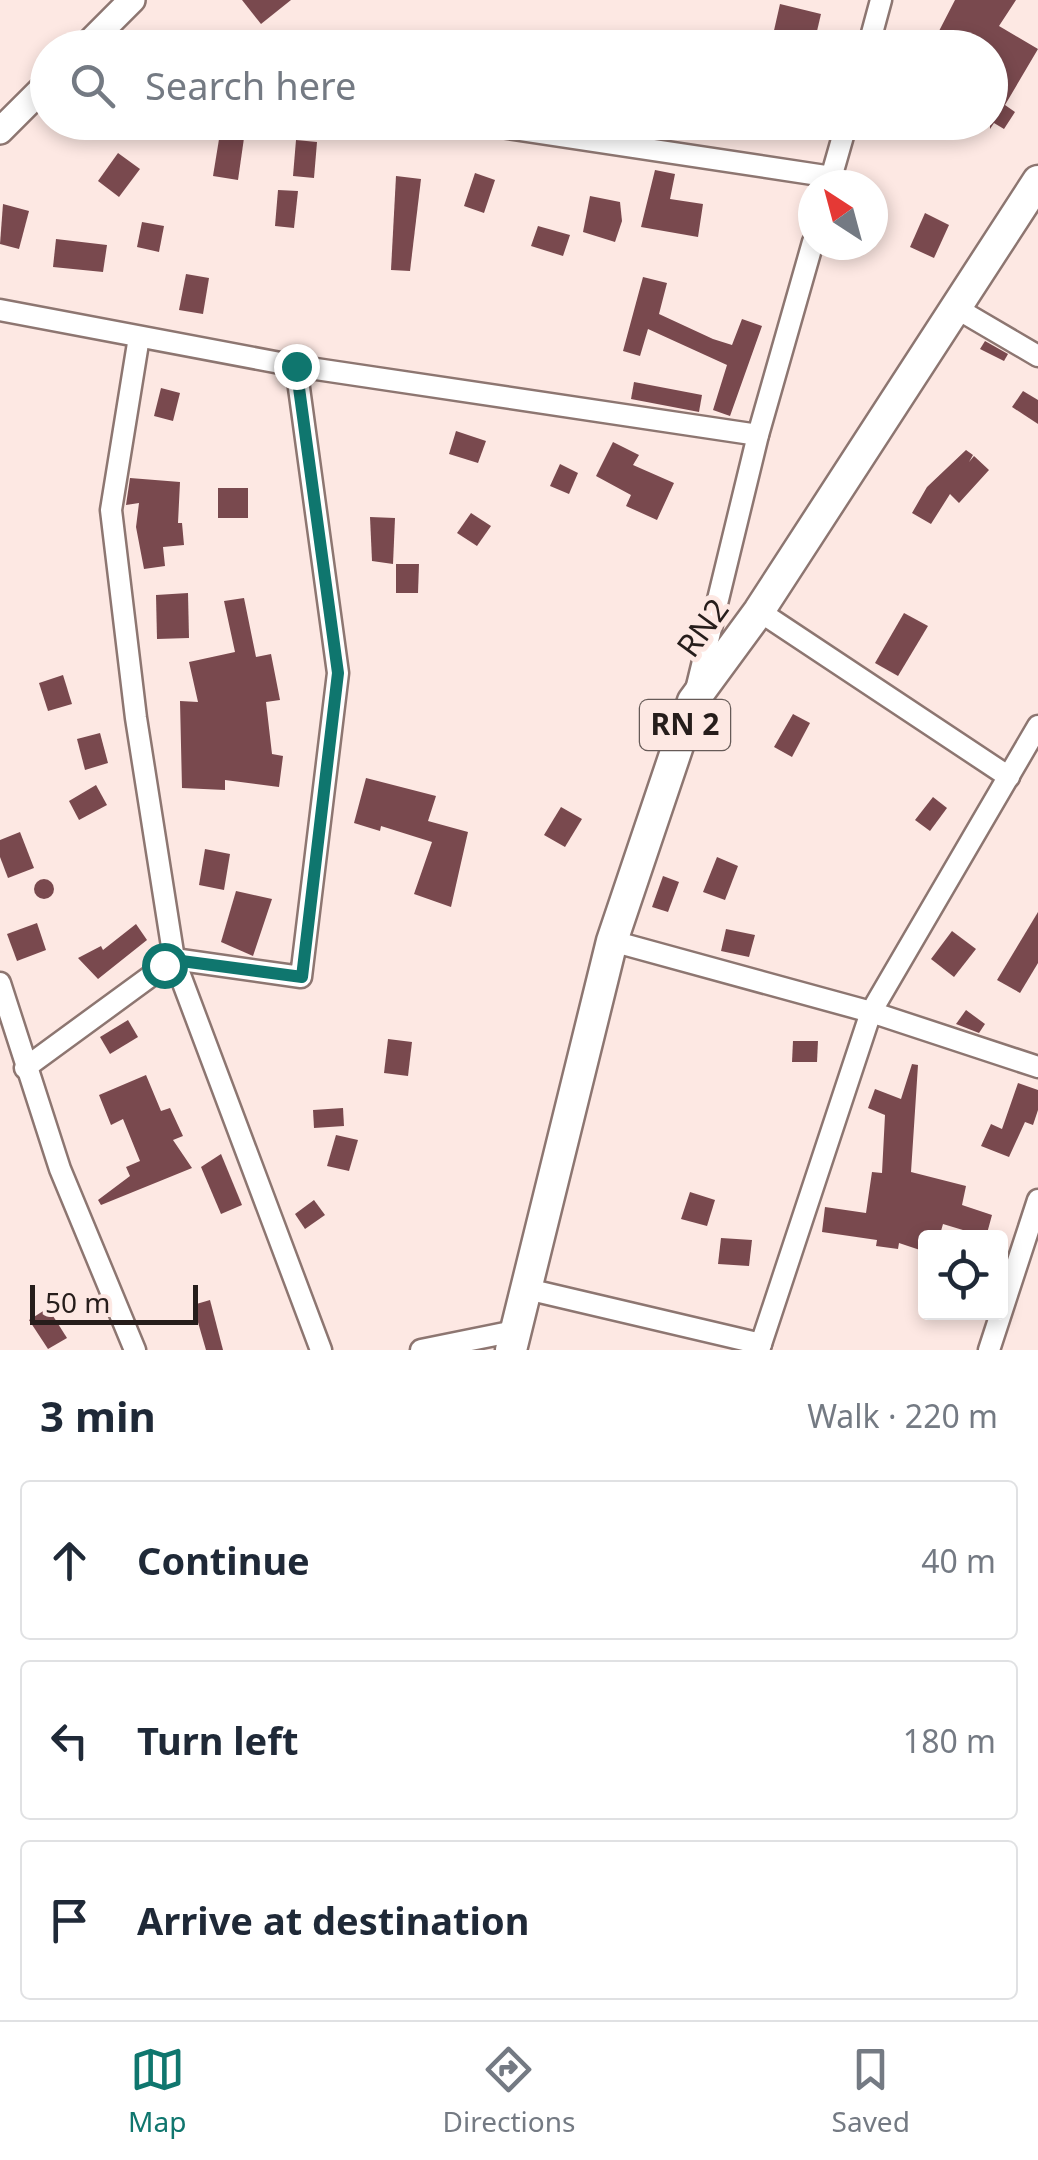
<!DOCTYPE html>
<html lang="en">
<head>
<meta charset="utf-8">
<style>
  body { margin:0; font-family:"Noto Sans",sans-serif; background:#f2f2f3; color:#1f2937 }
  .controls { position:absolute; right:30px; bottom:30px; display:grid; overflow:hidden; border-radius:10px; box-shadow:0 5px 15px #0003 }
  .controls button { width:90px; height:90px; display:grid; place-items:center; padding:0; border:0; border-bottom:2px solid #e0e1e3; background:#fff; color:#1f2937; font:50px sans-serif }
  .compass { position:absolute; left:798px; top:170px; width:90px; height:90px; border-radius:50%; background:#fff; box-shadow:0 5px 15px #0003; rotate:324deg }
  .scale { position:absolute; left:30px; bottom:25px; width:168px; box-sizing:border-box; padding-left:10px; border:5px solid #261d1b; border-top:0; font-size:28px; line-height:35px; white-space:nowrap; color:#261d1b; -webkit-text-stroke:8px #fde8e3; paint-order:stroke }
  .stop { position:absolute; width:30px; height:30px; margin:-22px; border:8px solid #0f766e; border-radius:50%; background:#fff }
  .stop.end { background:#0f766e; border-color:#fff; box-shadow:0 2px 10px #0008 }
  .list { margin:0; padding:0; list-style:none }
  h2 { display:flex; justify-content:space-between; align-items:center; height:130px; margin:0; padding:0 40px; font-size:42px }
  h2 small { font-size:32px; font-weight:400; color:#747a83 }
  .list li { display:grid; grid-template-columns:65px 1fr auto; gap:30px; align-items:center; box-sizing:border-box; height:160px; margin:0 20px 20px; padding:0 20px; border:2px solid #e0e1e3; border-radius:10px }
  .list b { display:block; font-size:38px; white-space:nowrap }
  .list em { font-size:32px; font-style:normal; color:#747a83 }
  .icon { flex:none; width:55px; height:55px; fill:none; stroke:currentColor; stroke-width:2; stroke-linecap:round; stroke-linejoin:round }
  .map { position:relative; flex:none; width:1038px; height:1350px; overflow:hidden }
  .search { position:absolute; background:#fff; box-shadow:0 5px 15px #0003; left:30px; right:30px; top:30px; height:110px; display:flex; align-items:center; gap:25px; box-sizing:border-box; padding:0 35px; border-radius:55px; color:#747a83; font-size:38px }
  .sheet { height:670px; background:#fff }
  nav { display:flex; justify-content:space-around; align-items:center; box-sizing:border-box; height:140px; border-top:2px solid #e0e1e3; background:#fff; font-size:28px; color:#747a83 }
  nav a { display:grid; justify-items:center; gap:5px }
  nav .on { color:#0f766e }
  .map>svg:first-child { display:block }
  .building { fill:#79494e }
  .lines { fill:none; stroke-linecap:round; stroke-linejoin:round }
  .minor-casing { stroke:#8d7671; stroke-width:25 }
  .tertiary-casing { stroke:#8d7671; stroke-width:30 }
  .primary-casing { stroke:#8d7671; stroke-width:35 }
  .minor { stroke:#fff; stroke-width:20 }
  .tertiary { stroke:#fff; stroke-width:25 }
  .primary { stroke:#fff; stroke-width:30 }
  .route { stroke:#0f766e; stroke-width:12 }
  .labels { text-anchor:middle; stroke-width:10; stroke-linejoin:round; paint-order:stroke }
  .shield { fill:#fde8e3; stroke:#665a57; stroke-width:2.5 }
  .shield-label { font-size:30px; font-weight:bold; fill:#261d1b }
  .street-label { font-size:32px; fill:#261d1b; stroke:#fde8e3 }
</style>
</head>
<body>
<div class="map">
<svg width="1038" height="1350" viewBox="0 0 1038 1350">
  <rect width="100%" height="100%" fill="#fde8e3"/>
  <!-- building -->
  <g class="building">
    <polygon points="242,0 291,0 261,24"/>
    <polygon points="955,0 1016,0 999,26 1038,49 1005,105 1015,112 1004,129 994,123 990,129 990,48 975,48 939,31"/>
    <polygon points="780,4 821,14 813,48 770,48"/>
    <polygon points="221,127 245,131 238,180 213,176"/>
    <polygon points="296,140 317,142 314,178 293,176"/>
    <polygon points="118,153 140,169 119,197 98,181"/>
    <polygon points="655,170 675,174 670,199 703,204 698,237 641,227"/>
    <polygon points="475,173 495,180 484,213 464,206"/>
    <polygon points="396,176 421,179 410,271 391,270"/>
    <polygon points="278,190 298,191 294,228 275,226"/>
    <polygon points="590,196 620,202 622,221 615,242 583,232"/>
    <polygon points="3,204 29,211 19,249 0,244"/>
    <polygon points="925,213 949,225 934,258 910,247"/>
    <polygon points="142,222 164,226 159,252 137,247"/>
    <polygon points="538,226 570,235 563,256 531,246"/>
    <polygon points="56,239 107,245 103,272 53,267"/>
    <polygon points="186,274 209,278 203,314 179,310"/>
    <polygon points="643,277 667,283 659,314 713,339 732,345 742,319 762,326 730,416 713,410 727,365 648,329 640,356 623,351"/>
    <polygon points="985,341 1008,354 1004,361 980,349"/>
    <polygon points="634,382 702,395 699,412 631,399"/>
    <polygon points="161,388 180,393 173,421 154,416"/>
    <polygon points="1023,391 1038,400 1038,424 1012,407"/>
    <polygon points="456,431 486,441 478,463 449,454"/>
    <polygon points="613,442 639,455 633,465 674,483 657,520 626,506 631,495 596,476"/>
    <polygon points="966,450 973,455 969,462 974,456 989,470 959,503 950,494 931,524 912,513 927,487"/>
    <polygon points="560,464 578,473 569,494 550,486"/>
    <polygon points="130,478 180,482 178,523 182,523 184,545 163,547 165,566 144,569 136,527 139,503 126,505"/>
    <rect x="218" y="488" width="30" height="30"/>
    <polygon points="471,513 491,526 477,546 457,533"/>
    <polygon points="370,517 395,518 393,564 372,561"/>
    <polygon points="396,564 419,564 418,593 396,593"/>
    <polygon points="188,593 189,638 157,639 156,595"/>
    <polygon points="244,598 256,657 271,654 280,700 266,702 272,754 283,756 279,787 225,780 225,790 182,788 180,701 198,702 189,662 235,652 224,601"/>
    <polygon points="904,613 928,626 898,676 875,663"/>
    <polygon points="63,675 72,704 48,711 39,683"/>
    <polygon points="793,714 810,723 792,757 774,747"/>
    <polygon points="100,733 108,763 85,770 77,739"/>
    <polygon points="366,778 436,796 428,821 468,832 451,907 414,894 432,842 381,826 380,831 354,823"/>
    <polygon points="96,785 107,805 79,820 69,801"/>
    <polygon points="933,797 947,808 930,831 915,820"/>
    <polygon points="561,807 582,819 565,847 544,835"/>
    <polygon points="20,832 34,868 8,878 0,857 0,840"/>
    <polygon points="205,849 230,854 224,890 199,885"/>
    <polygon points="717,857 738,866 725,900 703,892"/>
    <polygon points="663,876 679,882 668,912 652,907"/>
    <circle cx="44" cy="889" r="10"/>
    <polygon points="236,891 272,899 253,956 221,942"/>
    <polygon points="1038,912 1038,963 1020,993 997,980"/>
    <polygon points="37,923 46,950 17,961 7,934"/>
    <polygon points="136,924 147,940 98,979 78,958 101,946 103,950"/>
    <polygon points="726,929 755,935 749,957 721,951"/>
    <polygon points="952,931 976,949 954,977 931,959"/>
    <polygon points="966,1010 985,1024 979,1033 956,1024"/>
    <polygon points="128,1020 138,1037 110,1054 100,1037"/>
    <polygon points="388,1039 412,1042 408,1076 384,1073"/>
    <polygon points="793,1041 818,1041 817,1062 792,1062"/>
    <polygon points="912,1064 918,1065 911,1172 966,1186 962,1205 992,1215 986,1237 943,1224 939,1238 926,1238 926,1252 899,1243 898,1249 876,1246 877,1240 822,1232 825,1207 866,1213 872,1172 882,1173 885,1115 868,1108 875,1089 901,1099"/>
    <polygon points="146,1075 161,1111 170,1108 183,1136 173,1140 192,1168 101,1205 98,1200 130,1176 126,1167 140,1161 123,1119 111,1125 99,1095"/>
    <polygon points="1018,1083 1038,1090 1038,1110 1033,1125 1025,1122 1009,1157 981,1146 991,1124 1002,1129"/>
    <polygon points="343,1108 344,1126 314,1128 313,1110"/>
    <polygon points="336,1135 358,1140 349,1171 327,1166"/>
    <polygon points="221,1154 242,1205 221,1214 201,1167"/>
    <polygon points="690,1192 715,1200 707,1226 681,1219"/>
    <polygon points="314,1200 325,1215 305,1229 295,1214"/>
    <polygon points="721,1238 752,1240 749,1266 718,1264"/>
    <polygon points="210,1300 223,1350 206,1350 193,1305"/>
    <polygon points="48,1308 67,1338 48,1349 29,1320"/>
  </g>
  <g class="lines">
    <defs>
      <g id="minor">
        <polyline points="868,48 881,0"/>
        <polyline points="468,122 832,177"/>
        <polyline points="829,185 847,122"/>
        <polyline points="956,308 1038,356"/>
        <polyline points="0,310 296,366 758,435"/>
        <polyline points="139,337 111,510 136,718 174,959 321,1350"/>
        <polyline points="759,611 1009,777"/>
        <polyline points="696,690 758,435 813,242"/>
        <polyline points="612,941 871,1012 1038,726"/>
        <polyline points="0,983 60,1169 135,1350"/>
        <polyline points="25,1068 174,959 301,977 338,673 296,366"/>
        <polyline points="527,1289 761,1344"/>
        <polyline points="421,1350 515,1331"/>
        <polyline points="759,1350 871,1012 1038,1067"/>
        <polyline points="989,1350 1038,1200"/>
      </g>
      <g id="tertiary">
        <polyline points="84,48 132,0"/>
        <polyline points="0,131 48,83"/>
      </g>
      <polyline id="primary" points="511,1350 612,941 693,701 759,611 1038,181"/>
    </defs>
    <!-- minor casing -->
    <use href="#minor" class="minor-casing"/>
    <!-- tertiary casing -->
    <use href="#tertiary" class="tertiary-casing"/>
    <!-- primary casing -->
    <use href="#primary" class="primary-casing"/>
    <!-- minor -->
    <use href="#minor" class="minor"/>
    <!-- tertiary -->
    <use href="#tertiary" class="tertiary"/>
    <!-- primary -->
    <use href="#primary" class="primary"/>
  </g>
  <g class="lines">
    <!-- route -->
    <polyline class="route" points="164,965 174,960 302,977 338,673 296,366"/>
  </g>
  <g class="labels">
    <!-- shield labels -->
    <rect class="shield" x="640" y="700" width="90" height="50" rx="8"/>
    <g class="shield-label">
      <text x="685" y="735">RN 2</text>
    </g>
    <!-- street labels -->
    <g class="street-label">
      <text transform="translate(703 628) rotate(-54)" y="11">RN2</text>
    </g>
  </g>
</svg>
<div class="controls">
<button><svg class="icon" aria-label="locate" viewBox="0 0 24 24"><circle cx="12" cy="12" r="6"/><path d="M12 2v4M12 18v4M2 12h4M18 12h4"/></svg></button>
</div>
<svg class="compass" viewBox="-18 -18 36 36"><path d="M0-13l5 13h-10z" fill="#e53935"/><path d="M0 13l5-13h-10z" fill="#747a83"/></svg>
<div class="scale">50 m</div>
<div class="stop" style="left:164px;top:965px"></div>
<div class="stop end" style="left:296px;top:366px"></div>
<div class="search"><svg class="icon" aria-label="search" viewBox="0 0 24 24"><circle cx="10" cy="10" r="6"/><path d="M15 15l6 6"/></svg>Search here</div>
</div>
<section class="sheet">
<h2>3 min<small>Walk · 220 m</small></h2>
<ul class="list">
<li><svg class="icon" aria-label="ahead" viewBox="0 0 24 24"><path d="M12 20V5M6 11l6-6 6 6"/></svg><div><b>Continue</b></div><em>40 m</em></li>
<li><svg class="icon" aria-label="left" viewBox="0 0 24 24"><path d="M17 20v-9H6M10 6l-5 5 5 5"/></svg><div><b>Turn left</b></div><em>180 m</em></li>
<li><svg class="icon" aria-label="arrive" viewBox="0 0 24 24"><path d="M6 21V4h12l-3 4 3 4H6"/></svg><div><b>Arrive at destination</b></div></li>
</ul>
</section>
<nav>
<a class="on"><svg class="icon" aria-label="map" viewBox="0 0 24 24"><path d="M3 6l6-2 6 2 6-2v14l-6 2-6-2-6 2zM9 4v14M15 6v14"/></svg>Map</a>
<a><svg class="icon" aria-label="directions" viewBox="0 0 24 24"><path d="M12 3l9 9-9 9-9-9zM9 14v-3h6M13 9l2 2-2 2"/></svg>Directions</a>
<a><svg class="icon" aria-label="saved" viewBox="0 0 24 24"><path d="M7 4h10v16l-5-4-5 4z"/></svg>Saved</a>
</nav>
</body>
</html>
